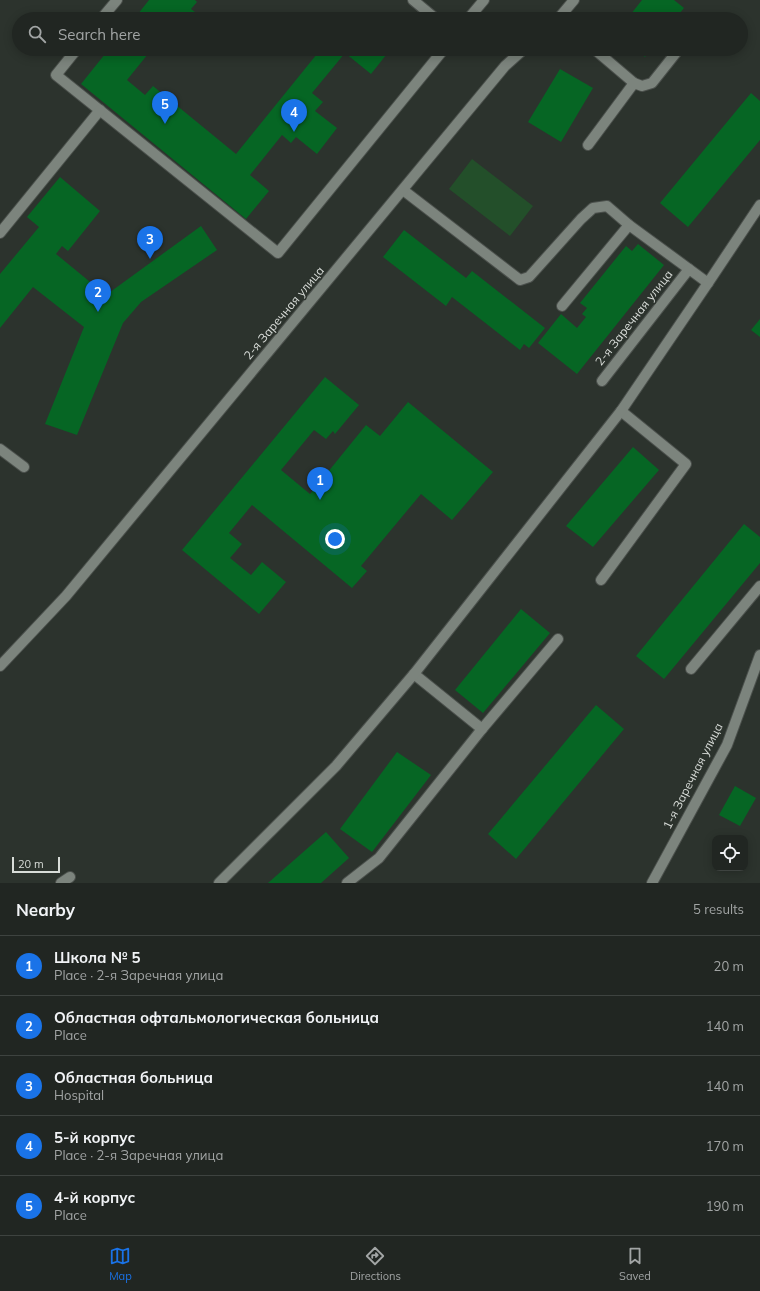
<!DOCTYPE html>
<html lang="en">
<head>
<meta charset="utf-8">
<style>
  body { margin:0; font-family:Mulish,sans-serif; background:#292e2a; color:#f1f3f6 }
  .controls { position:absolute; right:12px; bottom:12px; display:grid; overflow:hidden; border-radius:8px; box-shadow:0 2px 10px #0003 }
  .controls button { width:36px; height:36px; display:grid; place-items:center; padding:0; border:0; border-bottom:1px solid #3e4340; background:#212622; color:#f1f3f6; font:20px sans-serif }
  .scale { position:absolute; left:12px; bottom:10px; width:48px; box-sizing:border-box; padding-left:4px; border:2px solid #d8dcd8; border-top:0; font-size:11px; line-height:14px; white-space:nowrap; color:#d8dcd8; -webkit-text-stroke:3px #2c332d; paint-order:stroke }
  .you { position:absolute; left:335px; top:539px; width:14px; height:14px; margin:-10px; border:3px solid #fff; border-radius:50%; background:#1a73e8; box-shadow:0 0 0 6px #1a73e833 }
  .badge { display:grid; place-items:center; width:26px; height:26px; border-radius:50%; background:#1a73e8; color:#fff; font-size:13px; font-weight:700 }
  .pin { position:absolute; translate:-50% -33px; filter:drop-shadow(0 1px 2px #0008) }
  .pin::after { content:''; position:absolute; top:21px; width:14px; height:12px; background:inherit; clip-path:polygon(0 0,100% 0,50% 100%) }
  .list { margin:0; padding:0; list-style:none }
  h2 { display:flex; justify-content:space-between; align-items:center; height:52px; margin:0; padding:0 16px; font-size:17px }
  h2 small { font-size:13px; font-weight:400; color:#a2a5a5 }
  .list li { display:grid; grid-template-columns:26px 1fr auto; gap:12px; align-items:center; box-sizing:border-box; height:60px; padding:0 16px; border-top:1px solid #3e4340 }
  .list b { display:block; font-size:15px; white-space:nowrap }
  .list p { margin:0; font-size:13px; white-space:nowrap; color:#a2a5a5 }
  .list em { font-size:13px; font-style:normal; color:#a2a5a5 }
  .icon { flex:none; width:22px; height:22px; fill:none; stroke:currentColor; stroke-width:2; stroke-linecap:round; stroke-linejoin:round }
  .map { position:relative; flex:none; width:760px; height:883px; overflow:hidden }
  .search { position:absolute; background:#212622; box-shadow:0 2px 10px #0003; left:12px; right:12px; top:12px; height:44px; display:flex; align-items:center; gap:10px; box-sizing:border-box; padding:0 14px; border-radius:22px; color:#a2a5a5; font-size:15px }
  .sheet { height:352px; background:#212622 }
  nav { display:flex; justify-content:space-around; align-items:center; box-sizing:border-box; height:56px; border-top:1px solid #3e4340; background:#212622; font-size:11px; color:#a2a5a5 }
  nav a { display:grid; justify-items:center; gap:2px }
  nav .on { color:#1a73e8 }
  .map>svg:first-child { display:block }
  .green { fill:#234f2a }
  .building { fill:#066624 }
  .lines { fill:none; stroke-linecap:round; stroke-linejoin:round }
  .minor-casing { stroke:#4b504c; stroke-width:12 }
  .minor { stroke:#7c847d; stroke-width:10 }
  .labels { text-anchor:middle; stroke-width:3; stroke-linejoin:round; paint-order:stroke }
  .street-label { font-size:12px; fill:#d8dcd8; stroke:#2c332d }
</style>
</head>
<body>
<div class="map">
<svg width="760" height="883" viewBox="0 0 760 883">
  <rect width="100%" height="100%" fill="#2c332d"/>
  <!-- green -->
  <polygon class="green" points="472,159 533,206 510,236 449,189"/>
  <!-- building -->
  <g class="building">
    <polygon points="149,0 195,0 197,2 191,9 204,19 134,19"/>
    <polygon points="642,0 674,0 684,8 675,19 627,19"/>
    <polygon points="109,49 152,49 127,80 145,95 153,86 236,154 321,49 388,49 390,50 371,74 345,53 312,93 323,102 315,111 337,128 317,154 296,137 291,143 282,135 250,175 269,191 246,219 81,84"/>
    <polygon points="187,49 200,49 195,56"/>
    <polygon points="634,49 651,49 645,57"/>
    <polygon points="560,69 593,88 561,142 528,122"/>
    <polygon points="751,93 760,101 760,140 688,227 660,203"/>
    <polygon points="60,177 100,211 68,251 62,246 56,254 106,295 201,226 217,250 141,302 123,323 77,435 45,424 84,327 33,287 0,328 0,274 39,227 27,217"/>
    <polygon points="404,230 466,278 472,271 545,328 529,348 524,344 520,350 452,297 446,306 383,257"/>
    <polygon points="638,244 664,265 577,374 538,343 561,314 577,328 586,317 582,314 587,308 580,303 626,246 632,251"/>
    <polygon points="760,319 760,337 751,330"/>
    <polygon points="325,377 359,405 335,434 333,431 326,439 314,430 281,470 310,494 366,425 380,436 408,402 493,472 452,520 421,494 361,566 367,571 352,588 252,505 229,533 242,544 230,558 251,575 262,562 286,582 259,614 182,550"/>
    <polygon points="633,447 659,470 593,547 566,526"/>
    <polygon points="744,524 760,537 760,563 664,679 636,656"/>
    <polygon points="521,609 550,633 483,713 455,690"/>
    <polygon points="596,705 624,729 516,859 488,834"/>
    <polygon points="397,752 431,775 372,852 340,829"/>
    <polygon points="735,786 756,798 740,826 719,815"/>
    <polygon points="326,832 349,858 321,883 268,883"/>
  </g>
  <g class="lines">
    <defs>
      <g id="minor">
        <polyline points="413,0 436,19"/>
        <polyline points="101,19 117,0"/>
        <polyline points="468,19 484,0"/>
        <polyline points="558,19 574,0"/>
        <polyline points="77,49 56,75 278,253 444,49"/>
        <polyline points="594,49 634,83"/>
        <polyline points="588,145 634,83 642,86 652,83 679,49"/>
        <polyline points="403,190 520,280 529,277 581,219 593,208 607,206 629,225 689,269"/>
        <polyline points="0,233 100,110"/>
        <polyline points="562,306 629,225"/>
        <polyline points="602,381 689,269 708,283 760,205"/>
        <polyline points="0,449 24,467"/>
        <polyline points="601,580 686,464 621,411"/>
        <polyline points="0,666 66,596 505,66 524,49"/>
        <polyline points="691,669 760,586"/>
        <polyline points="414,674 482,729"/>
        <polyline points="61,883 70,877"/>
        <polyline points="219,883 336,766 414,674 621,411 708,283"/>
        <polyline points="347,883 379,858 482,729 558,639"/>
        <polyline points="652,883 727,745 760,655"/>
      </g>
    </defs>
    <!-- minor casing -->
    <use href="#minor" class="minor-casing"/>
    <!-- minor -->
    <use href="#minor" class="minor"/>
  </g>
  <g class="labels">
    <!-- street labels -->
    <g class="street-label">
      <text transform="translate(284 313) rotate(-50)" y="4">2-я Заречная улица</text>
      <text transform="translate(634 318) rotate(-52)" y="4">2-я Заречная улица</text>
      <text transform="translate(693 776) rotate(-63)" y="4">1-я Заречная улица</text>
    </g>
  </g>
</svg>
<div class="controls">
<button><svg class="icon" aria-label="locate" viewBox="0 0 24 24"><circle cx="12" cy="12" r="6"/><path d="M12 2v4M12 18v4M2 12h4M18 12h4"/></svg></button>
</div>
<div class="scale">20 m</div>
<div class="you"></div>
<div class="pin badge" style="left:320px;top:500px">1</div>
<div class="pin badge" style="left:98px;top:312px">2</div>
<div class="pin badge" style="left:150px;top:259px">3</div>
<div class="pin badge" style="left:294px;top:132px">4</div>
<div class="pin badge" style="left:165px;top:124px">5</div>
<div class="search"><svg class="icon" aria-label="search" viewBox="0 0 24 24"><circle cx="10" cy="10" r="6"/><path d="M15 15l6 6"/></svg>Search here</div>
</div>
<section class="sheet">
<h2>Nearby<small>5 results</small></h2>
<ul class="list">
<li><span class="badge">1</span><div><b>Школа № 5</b><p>Place · 2-я Заречная улица</p></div><em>20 m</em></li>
<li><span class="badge">2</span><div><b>Областная офтальмологическая больница</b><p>Place</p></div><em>140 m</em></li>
<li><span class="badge">3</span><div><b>Областная больница</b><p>Hospital</p></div><em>140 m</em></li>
<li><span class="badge">4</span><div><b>5-й корпус</b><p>Place · 2-я Заречная улица</p></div><em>170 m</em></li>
<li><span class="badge">5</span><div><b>4-й корпус</b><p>Place</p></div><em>190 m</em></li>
</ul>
</section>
<nav>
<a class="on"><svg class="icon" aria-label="map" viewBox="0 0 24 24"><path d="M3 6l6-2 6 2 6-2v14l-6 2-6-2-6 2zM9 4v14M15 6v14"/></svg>Map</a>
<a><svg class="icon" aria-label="directions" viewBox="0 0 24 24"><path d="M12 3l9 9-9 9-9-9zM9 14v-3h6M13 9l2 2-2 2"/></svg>Directions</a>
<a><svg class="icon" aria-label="saved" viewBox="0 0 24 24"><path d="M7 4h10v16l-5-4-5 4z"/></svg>Saved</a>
</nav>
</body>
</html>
